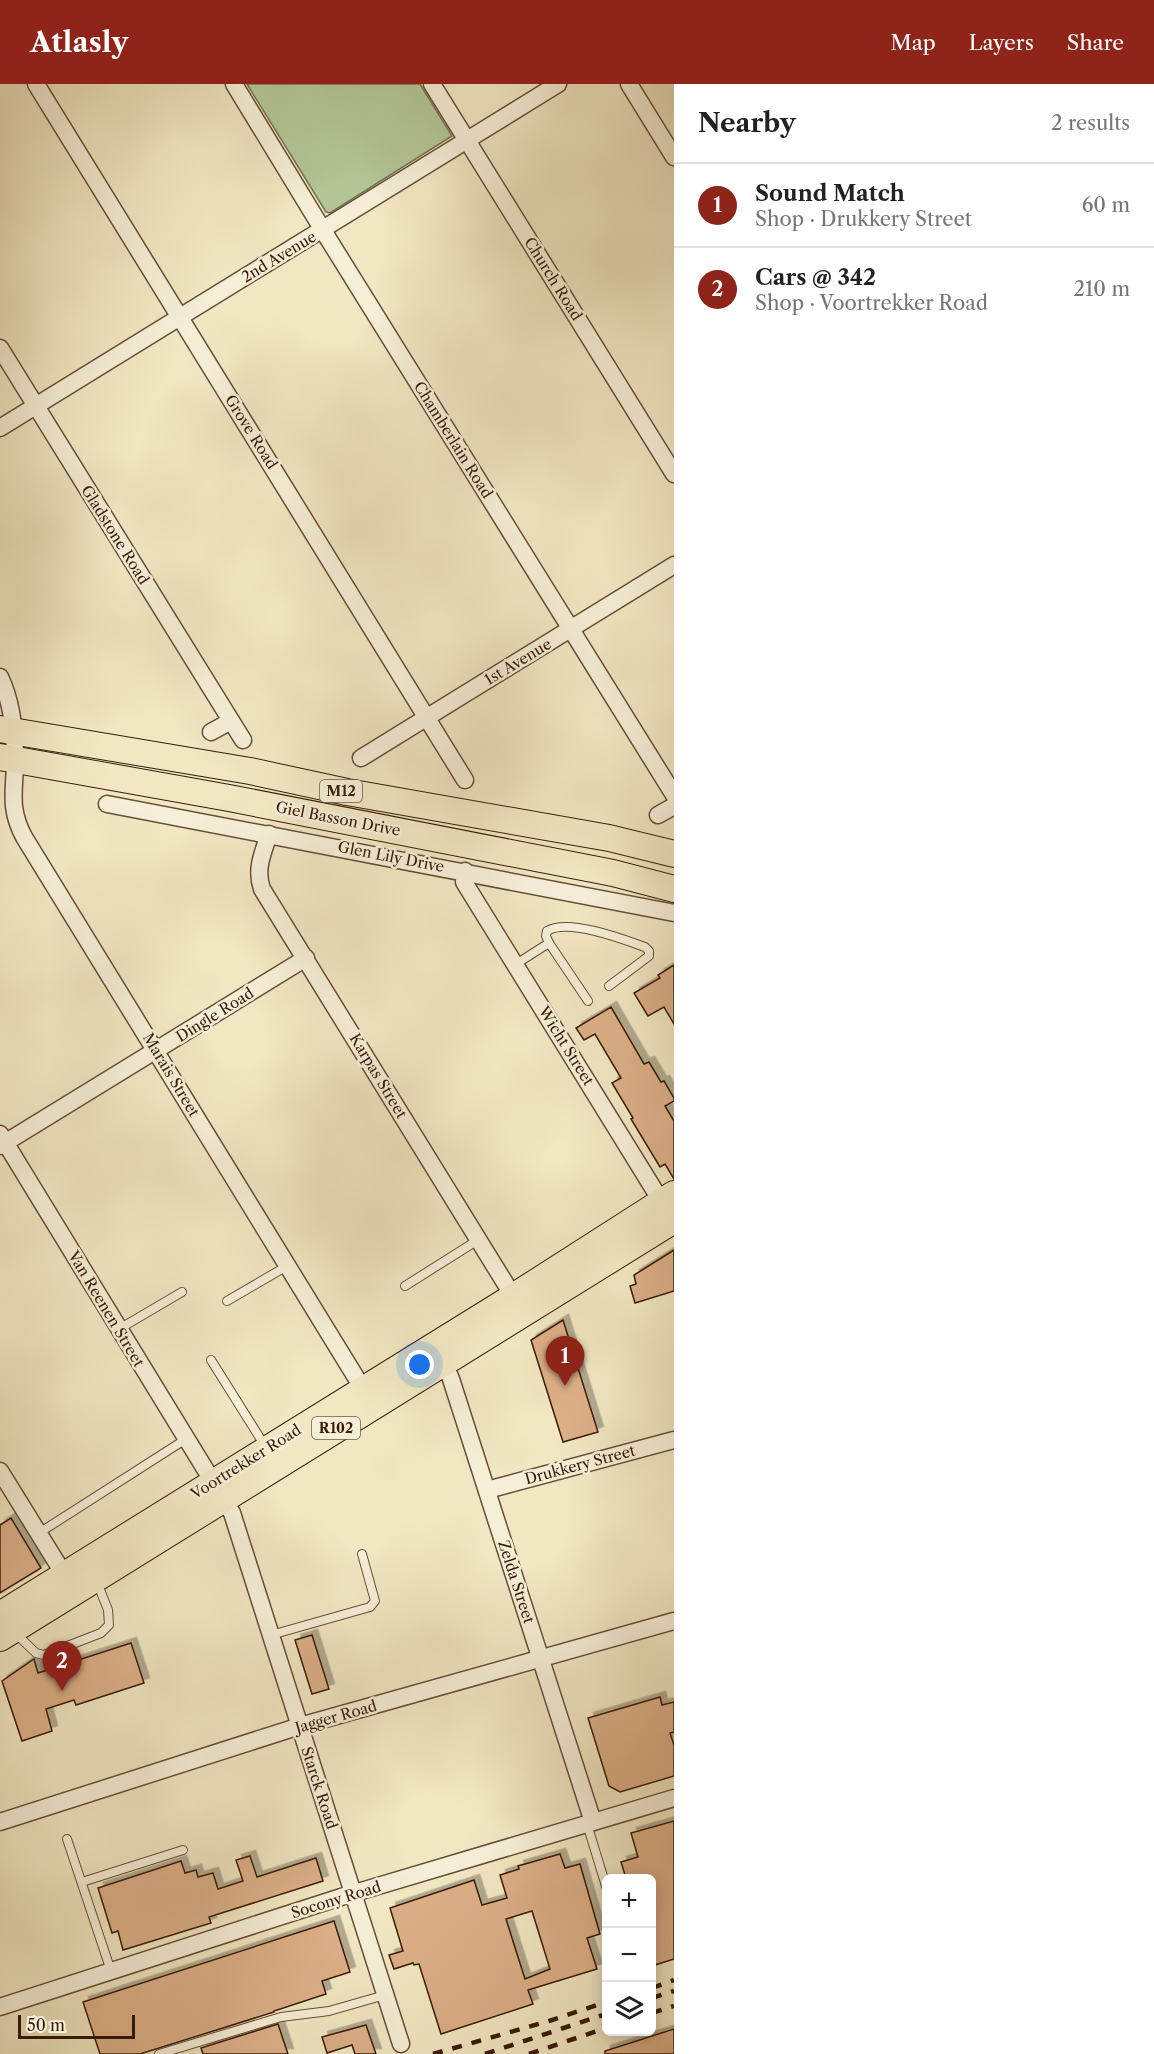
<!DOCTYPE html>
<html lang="en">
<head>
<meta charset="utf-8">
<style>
  body { margin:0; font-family:"Libre Caslon Text",serif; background:#f6f6f6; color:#222 }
  .controls { position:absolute; right:18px; bottom:18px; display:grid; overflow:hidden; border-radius:9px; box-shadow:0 3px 15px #0003 }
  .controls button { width:54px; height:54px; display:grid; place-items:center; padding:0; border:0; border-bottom:2px solid #e0e0e0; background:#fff; color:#222; font:30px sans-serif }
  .scale { position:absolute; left:18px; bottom:15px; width:117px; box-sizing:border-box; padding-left:6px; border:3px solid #391b08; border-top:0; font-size:16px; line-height:21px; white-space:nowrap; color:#391b08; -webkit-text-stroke:4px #f6efd8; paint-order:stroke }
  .you { position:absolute; left:420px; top:1281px; width:21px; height:21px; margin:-15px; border:4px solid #fff; border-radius:50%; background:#1a73e8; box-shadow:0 0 0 9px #1a73e833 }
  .badge { display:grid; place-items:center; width:39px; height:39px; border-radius:50%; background:#8f2418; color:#fff; font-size:20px; font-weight:700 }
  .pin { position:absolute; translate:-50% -50px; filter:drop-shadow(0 2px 3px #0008) }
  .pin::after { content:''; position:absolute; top:32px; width:21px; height:18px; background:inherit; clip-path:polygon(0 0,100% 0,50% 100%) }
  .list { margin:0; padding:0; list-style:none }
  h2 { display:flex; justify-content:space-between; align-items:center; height:78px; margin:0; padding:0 24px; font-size:26px }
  h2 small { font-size:20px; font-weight:400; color:#767676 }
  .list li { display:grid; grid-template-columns:39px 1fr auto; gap:18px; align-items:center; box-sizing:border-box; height:84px; padding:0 24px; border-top:2px solid #e0e0e0 }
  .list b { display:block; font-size:22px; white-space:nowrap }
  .list p { margin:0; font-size:20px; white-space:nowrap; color:#767676 }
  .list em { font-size:20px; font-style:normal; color:#767676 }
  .icon { flex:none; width:33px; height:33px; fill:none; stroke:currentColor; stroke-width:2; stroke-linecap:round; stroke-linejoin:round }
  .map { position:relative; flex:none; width:674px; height:1970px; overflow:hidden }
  header { display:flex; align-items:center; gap:36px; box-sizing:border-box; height:84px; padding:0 30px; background:#8f2418; color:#fff }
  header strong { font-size:28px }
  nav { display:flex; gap:33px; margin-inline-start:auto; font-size:21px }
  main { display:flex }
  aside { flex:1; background:#fff }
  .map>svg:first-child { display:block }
  .green { fill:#b4c798; stroke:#767150; stroke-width:1.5 }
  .building { fill:#dcaf87; stroke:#391b08; stroke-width:1.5; fill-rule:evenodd; filter:url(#shadow) }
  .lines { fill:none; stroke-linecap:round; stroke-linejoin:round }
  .service-casing { stroke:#674e37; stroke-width:10 }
  .minor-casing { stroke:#674e37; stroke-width:19 }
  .primary-casing { stroke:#391b08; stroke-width:28 }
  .service { stroke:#f6efd8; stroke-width:8 }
  .minor { stroke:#f6efd8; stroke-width:16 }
  .primary { stroke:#f1e7c3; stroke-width:26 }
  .rail { stroke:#391b08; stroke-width:4.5; stroke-dasharray:10 10; stroke-linecap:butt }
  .labels { text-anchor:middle; stroke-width:5; stroke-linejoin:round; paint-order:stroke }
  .shield { fill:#f6efd8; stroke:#725b46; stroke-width:1.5 }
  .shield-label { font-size:14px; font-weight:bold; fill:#391b08 }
  .street-label { font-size:15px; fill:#391b08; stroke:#f6efd8 }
</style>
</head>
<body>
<header>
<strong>Atlasly</strong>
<nav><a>Map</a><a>Layers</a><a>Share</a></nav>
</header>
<main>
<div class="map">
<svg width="674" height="1970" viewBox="0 0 674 1970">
  <defs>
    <filter id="shadow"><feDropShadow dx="5.5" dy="-5.5" stdDeviation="0" flood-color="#0004"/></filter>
  </defs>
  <rect width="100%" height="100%" fill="#f1e7c3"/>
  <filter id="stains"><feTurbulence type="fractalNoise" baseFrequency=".00333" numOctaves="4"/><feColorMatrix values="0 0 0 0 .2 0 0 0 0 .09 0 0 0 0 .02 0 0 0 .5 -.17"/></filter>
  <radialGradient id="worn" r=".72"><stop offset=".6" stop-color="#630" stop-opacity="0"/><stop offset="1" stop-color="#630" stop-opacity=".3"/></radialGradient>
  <!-- green -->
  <polygon class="green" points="247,0 420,0 452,52 330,129 326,128"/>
  <!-- building -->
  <g class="building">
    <polygon points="674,881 674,940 664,923 648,932 634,909 660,894 658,891"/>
    <polygon points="611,923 644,980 649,978 661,998 664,997 674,1014 674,1017 665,1022 674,1037 674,1095 665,1080 660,1083 631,1035 633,1034 612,999 621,994 595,950 584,956 576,944"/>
    <polygon points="674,1166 674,1207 635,1219 630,1202 636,1200 634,1191"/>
    <polygon points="563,1236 598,1348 563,1358 531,1256"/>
    <polygon points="11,1434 41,1484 0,1509 0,1441"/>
    <polygon points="312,1551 329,1605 312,1610 295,1556"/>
    <polygon points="131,1559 144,1599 76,1621 74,1616 46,1625 52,1647 22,1657 2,1597 34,1575 38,1589"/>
    <polygon points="660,1613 662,1621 674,1618 674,1648 670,1649 674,1661 674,1692 620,1708 609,1702 588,1634"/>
    <polygon points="674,1737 674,1875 655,1881 651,1871 651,1794 626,1794 621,1778 638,1773 631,1749"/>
    <path d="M 560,1770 L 565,1784 L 580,1780 L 600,1850 L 587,1854 L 597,1885 L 528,1906 L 533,1920 L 441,1950 L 419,1880 L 414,1881 L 413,1879 L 394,1885 L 389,1871 L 403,1867 L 390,1824 L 474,1796 L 482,1821 L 507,1814 L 500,1791 L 519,1785 L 518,1782 ZM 532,1827 L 550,1885 L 525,1895 L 506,1835 Z"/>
    <polygon points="250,1772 257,1793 316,1774 323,1797 209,1833 211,1839 123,1866 118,1847 112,1849 98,1804 181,1777 185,1789 196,1786 198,1793 213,1789 218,1805 243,1797 236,1776"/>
    <polygon points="334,1837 350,1888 322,1897 326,1910 274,1927 274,1928 140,1970 100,1970 83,1918"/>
    <polygon points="278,1940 288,1970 203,1970 201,1964"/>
    <polygon points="366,1941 376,1970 355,1970 352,1961 327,1969 322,1953"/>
    <polygon points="674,1945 674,1970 605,1970 605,1967"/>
  </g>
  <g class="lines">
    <defs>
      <g id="service">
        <polyline points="516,880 549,859"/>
        <path d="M 588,917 L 549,859 L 546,852 L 547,847 C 568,834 623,855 645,863 L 649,867 L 649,872 L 609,902"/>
        <polyline points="405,1202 478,1156"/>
        <polyline points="227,1217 287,1182"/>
        <polyline points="119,1245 182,1208"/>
        <polyline points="211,1276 265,1362"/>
        <polyline points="39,1449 186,1355"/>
        <polyline points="15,1549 36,1569 44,1571 101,1549 109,1541 108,1526 97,1498"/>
        <polyline points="271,1551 370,1523 375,1517 362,1470"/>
        <polyline points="587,1740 606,1802"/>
        <polyline points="67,1755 111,1887"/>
        <polyline points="82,1798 183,1766"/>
        <polyline points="159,1970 281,1933 329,1927 385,1911"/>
      </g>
      <g id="minor">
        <polyline points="36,0 465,696"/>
        <polyline points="234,0 329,156 674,711"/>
        <polyline points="432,0 674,390"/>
        <polyline points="629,0 674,73"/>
        <polyline points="0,264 243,656"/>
        <polyline points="0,344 558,0"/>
        <path d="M 0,593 C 12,618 15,647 15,675 C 15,706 8,723 24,753 L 368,1313"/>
        <polyline points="211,648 231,637"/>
        <polyline points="361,674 674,481"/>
        <polyline points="107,720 674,829"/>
        <polyline points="658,731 674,722"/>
        <path d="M 269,750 C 263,769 255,785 262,805 L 518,1220"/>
        <polyline points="465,787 464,798 666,1125"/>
        <polyline points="0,1050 232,1429 401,1960"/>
        <polyline points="0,1062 306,874"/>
        <polyline points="441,1271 451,1295 593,1738"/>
        <polyline points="0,1387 70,1500"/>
        <polyline points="487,1406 674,1356"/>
        <polyline points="0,1738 300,1642 674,1537"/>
        <polyline points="0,1923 341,1813 674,1714"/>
      </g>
      <g id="primary">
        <polyline points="0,645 250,687 347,708 609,754 674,770"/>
        <polyline points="0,673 229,714 613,789 674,805"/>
        <polyline points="0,1531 513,1213 674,1110"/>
        <polyline points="0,1554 674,1136"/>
      </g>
    </defs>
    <!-- service casing -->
    <use href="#service" class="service-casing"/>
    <!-- minor casing -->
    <use href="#minor" class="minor-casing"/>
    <!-- primary casing -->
    <use href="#primary" class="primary-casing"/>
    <!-- service -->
    <use href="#service" class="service"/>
    <!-- minor -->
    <use href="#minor" class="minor"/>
    <!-- primary -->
    <use href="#primary" class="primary"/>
    <!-- rail -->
    <g class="rail">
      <polyline points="652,1904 674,1896"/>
      <polyline points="652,1914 674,1907"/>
      <polyline points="652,1929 674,1922"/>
      <polyline points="433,1970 549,1937 606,1918"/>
      <polyline points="485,1970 606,1930"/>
      <polyline points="529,1970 606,1944"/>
    </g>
  </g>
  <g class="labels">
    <!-- shield labels -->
    <g class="shield">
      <rect x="320" y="696" width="42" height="22" rx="4.5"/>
      <rect x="312" y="1333" width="48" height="22" rx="4.5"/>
    </g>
    <g class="shield-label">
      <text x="341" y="712">M12</text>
      <text x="336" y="1349">R102</text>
    </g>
    <!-- street labels -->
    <g class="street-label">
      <text transform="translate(279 173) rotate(-31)" y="5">2nd Avenue</text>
      <text transform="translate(553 195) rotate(58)" y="5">Church Road</text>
      <text transform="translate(251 348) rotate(58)" y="5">Grove Road</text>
      <text transform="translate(453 356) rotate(58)" y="5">Chamberlain Road</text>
      <text transform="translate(115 451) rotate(58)" y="5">Gladstone Road</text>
      <text transform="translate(518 578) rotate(-31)" y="5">1st Avenue</text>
      <text transform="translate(338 735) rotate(11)" y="5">Giel Basson Drive</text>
      <text transform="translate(391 773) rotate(11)" y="5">Glen Lily Drive</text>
      <text transform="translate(215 931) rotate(-32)" y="5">Dingle Road</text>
      <text transform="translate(566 962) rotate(58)" y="5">Wicht Street</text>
      <text transform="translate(171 991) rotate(59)" y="5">Marais Street</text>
      <text transform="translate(378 992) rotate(59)" y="5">Karpas Street</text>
      <text transform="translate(106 1225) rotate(59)" y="5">Van Reenen Street</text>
      <text transform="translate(246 1378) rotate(-32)" y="5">Voortrekker Road</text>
      <text transform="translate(580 1381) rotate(-15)" y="5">Drukkery Street</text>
      <text transform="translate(516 1498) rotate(72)" y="5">Zelda Street</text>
      <text transform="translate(336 1633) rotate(-16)" y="5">Jagger Road</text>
      <text transform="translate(319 1704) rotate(72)" y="5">Starck Road</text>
      <text transform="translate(336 1816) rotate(-17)" y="5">Socony Road</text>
    </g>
  </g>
  <rect width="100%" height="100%" filter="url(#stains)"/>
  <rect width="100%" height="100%" fill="url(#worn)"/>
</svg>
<div class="controls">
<button>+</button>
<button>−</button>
<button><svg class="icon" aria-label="layers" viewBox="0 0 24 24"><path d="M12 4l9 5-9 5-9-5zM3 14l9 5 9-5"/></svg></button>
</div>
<div class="scale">50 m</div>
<div class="you"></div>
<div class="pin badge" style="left:565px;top:1302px">1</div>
<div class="pin badge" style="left:62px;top:1607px">2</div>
</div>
<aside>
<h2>Nearby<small>2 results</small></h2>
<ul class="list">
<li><span class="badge">1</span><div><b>Sound Match</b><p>Shop · Drukkery Street</p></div><em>60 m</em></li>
<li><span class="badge">2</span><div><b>Cars @ 342</b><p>Shop · Voortrekker Road</p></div><em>210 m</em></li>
</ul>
</aside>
</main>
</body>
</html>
